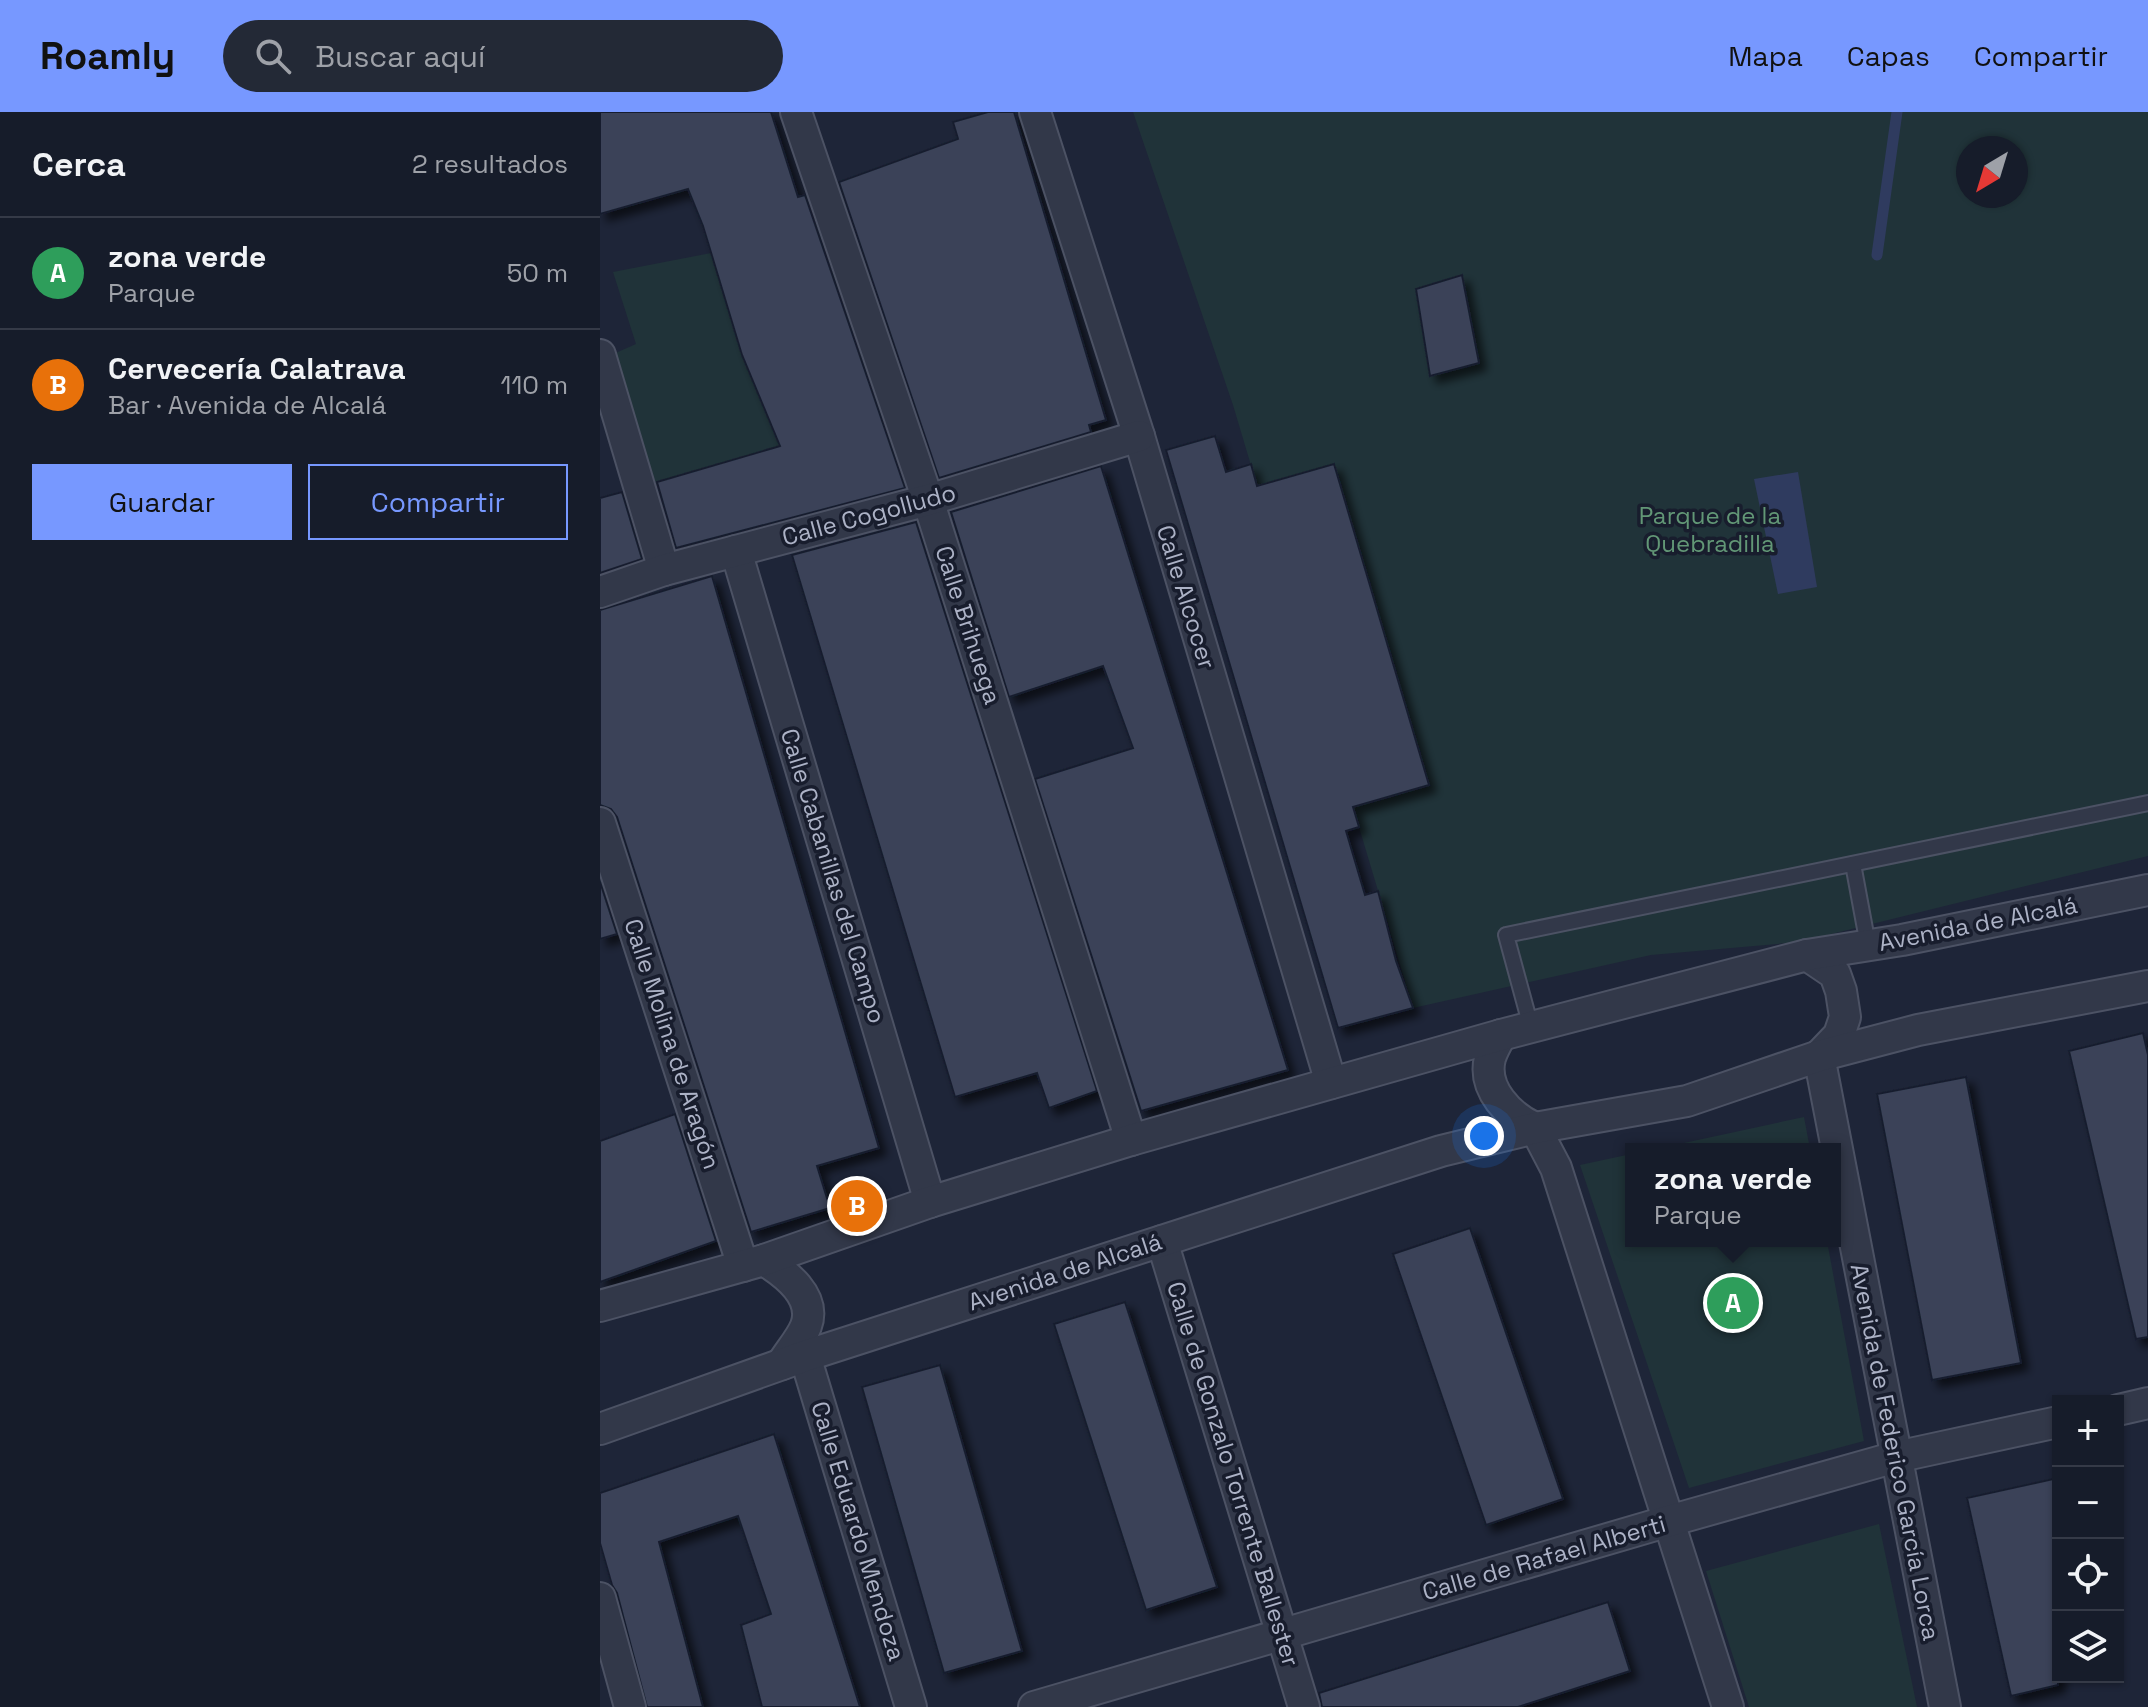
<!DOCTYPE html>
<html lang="es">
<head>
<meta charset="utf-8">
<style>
  body { margin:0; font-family:"Space Grotesk",sans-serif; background:#232936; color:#f1f3f6 }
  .controls { position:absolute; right:24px; bottom:24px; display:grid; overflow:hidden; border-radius:0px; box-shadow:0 2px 6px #0004 }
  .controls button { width:72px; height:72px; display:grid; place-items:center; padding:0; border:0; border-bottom:2px solid #353a47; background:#161c2a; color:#f1f3f6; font:40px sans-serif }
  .compass { position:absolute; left:1356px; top:24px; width:72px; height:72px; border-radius:50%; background:#161c2a; box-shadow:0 2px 6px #0004; rotate:218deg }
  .you { position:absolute; left:884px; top:1024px; width:28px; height:28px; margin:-20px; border:6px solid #fff; border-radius:50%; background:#1a73e8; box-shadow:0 0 0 12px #1a73e833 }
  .badge { display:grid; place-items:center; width:52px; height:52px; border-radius:50%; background:#7798ff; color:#fff; font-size:26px; font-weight:700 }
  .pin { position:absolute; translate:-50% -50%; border:4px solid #fff; box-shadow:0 2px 8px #0006 }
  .popup { position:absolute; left:1025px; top:1031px; width:216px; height:104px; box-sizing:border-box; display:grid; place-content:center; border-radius:0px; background:#161c2a; filter:drop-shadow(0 2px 6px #0005); font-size:26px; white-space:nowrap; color:#9ea1a8 }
  .popup b { font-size:30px; color:#f1f3f6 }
  .popup::after { content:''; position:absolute; left:50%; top:100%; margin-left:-16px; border:16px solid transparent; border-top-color:#161c2a }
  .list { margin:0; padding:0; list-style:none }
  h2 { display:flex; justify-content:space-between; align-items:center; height:104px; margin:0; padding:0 32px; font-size:34px }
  h2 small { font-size:26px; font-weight:400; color:#9ea1a8 }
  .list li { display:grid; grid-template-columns:52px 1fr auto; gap:24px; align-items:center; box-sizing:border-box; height:112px; padding:0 32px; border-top:2px solid #353a47 }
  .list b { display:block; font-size:30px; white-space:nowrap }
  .list p { margin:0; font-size:26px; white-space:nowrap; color:#9ea1a8 }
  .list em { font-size:26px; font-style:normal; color:#9ea1a8 }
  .actions { display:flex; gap:16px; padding:24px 32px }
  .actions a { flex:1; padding:18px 0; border:2px solid #7798ff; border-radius:0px; text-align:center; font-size:28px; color:#7798ff }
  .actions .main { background:#7798ff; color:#111 }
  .icon { flex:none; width:44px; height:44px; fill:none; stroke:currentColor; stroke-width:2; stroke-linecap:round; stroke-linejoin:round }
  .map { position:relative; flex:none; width:1548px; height:1595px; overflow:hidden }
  header { display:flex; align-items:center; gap:48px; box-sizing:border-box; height:112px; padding:0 40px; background:#7798ff; color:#111 }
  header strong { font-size:38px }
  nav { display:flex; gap:44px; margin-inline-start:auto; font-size:28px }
  .search { width:560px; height:72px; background:#232936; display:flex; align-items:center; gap:20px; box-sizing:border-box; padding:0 28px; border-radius:44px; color:#9ea1a8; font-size:30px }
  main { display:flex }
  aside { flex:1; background:#161c2a }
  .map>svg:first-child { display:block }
  .green { fill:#203339; fill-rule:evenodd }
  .water { fill:#2f3b5f }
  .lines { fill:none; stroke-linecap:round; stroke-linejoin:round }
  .stream { stroke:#2f3b5f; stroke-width:11 }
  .building { fill:#3a4359; stroke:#191f2f; stroke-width:2; filter:url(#shadow) }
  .service-casing { stroke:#4c5264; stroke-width:18 }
  .minor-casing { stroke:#4c5264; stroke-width:34 }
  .service { stroke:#323849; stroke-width:14 }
  .minor { stroke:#323849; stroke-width:30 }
  .labels { text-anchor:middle; stroke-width:7; stroke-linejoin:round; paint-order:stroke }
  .street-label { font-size:24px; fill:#acb2c6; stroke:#181d2d }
  .park-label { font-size:24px; fill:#629776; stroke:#181d2d }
</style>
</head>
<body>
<header>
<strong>Roamly</strong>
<div class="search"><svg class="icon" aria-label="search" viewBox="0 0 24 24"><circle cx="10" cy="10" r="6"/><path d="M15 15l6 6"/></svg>Buscar aquí</div>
<nav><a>Mapa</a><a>Capas</a><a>Compartir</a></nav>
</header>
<main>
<aside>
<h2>Cerca<small>2 resultados</small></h2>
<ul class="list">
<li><span class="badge" style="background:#2e9e5b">A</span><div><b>zona verde</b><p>Parque</p></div><em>50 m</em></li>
<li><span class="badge" style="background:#e8710a">B</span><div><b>Cervecería Calatrava</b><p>Bar · Avenida de Alcalá</p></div><em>110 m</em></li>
</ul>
<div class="actions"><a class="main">Guardar</a><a>Compartir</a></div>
</aside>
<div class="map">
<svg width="1548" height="1595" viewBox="0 0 1548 1595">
  <defs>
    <filter id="shadow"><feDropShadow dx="7" dy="7" stdDeviation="4" flood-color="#0009"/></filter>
  </defs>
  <rect width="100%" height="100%" fill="#1e2538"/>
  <!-- green -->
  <g class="green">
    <path d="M 533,0 L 1548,0 L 1548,744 L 1199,830 L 1051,843 L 813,896 L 633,293 ZM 1368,36 L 1416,36 L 1416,84 L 1368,84 Z"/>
    <polygon points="111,141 180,334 49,372 11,243 36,232 13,160"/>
    <polygon points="1204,1005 1210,1037 1056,1037"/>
    <polygon points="1031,1042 1031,1129 1227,1129 1264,1329 1089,1376 980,1053"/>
    <polygon points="1279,1412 1317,1595 1149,1595 1106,1459"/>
  </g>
  <!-- water -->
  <polygon class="water" points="1198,360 1217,475 1178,482 1154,367"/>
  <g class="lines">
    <!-- stream -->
    <polyline class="stream" points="1277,143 1297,0"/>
  </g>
  <!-- building -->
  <g class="building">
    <polygon points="0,0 171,0 198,85 205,83 305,376 76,436 57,370 180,334 142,243 103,114 88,77 0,102"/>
    <polygon points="388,0 414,0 506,308 489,313 491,320 339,366 239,70 358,27 353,10"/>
    <polygon points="862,163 879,251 830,264 816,177"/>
    <polygon points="615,324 626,360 651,352 657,374 734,352 829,673 753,695 759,715 746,719 765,783 778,779 796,849 813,896 738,916 566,338"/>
    <polygon points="501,354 688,958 541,999 435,667 533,636 503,554 409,585 351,400"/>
    <polygon points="22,380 42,447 0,461 0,386"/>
    <polygon points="316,410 497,979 449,996 437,961 355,985 192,443"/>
    <polygon points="112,464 279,1036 217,1054 230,1096 151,1120 17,705 11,697 0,693 0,498"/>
    <polygon points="0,770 17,822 0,827"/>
    <polygon points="1543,921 1548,943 1548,1225 1536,1227 1469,939"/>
    <polygon points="1366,965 1421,1251 1332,1268 1277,982"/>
    <polygon points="75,1002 116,1129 0,1170 0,1029"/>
    <polygon points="870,1116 963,1387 886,1413 793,1142"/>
    <polygon points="525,1190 617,1475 546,1498 454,1212"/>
    <polygon points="340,1253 422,1539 344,1561 262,1275"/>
    <polygon points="174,1322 260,1595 162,1595 141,1513 171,1502 138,1404 59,1430 103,1595 47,1595 17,1481 12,1473 0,1431 0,1381"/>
    <polygon points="1458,1366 1458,1573 1411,1584 1367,1386"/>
    <polygon points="1008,1490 1030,1559 918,1595 722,1595 719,1581"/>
  </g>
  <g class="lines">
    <defs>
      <g id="service">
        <polyline points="1253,752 1268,833"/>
        <polyline points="931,915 906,823 1548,691"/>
      </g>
      <g id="minor">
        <polyline points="196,0 328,388 531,1028"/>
        <polyline points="435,0 539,324 731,971"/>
        <polyline points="0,243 64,458"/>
        <polyline points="136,439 330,1090"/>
        <polyline points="0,480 64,458 328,388 539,324"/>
        <polyline points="0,711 143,1154"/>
        <polyline points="1207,843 1235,862 1241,879 1245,905 1239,923 1219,944"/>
        <path d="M 901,923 C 897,930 892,939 890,946 C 882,977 910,1005 935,1016"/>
        <polyline points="1219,944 1345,1595"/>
        <polyline points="935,1016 956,1056 1128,1595"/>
        <polyline points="562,1129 704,1595"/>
        <path d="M 164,1148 C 185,1161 217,1184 206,1214 C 201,1227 189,1240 182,1252"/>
        <polyline points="0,1194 164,1148 330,1090 531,1028 901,923 1207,843 1302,828 1548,778"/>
        <polyline points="205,1244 311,1595"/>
        <polyline points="1518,1298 1548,1291"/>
        <polyline points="0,1317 205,1244 841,1039 935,1016 1087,989 1219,944 1318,918 1548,874"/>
        <polyline points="0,1486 30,1595"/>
        <polyline points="434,1595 1069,1409 1296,1345 1458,1310"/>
      </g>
    </defs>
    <!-- service casing -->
    <use href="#service" class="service-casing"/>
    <!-- minor casing -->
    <use href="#minor" class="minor-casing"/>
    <!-- service -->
    <use href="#service" class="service"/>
    <!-- minor -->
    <use href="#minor" class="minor"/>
  </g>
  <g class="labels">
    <!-- street labels -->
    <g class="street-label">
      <text transform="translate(269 403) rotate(-15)" y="8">Calle Cogolludo</text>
      <text transform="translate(586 485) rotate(73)" y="8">Calle Alcocer</text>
      <text transform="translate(368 513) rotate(72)" y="8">Calle Brihuega</text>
      <text transform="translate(233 764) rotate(73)" y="8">Calle Cabanillas del Campo</text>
      <text transform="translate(1378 812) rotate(-11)" y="8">Avenida de Alcalá</text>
      <text transform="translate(72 932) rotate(72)" y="8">Calle Molina de Aragón</text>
      <text transform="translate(465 1160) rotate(-18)" y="8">Avenida de Alcalá</text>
      <text transform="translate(1295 1340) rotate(79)" y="8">Avenida de Federico García Lorca</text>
      <text transform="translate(633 1362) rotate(73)" y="8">Calle de Gonzalo Torrente Ballester</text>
      <text transform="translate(258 1419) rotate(73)" y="8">Calle Eduardo Mendoza</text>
      <text transform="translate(944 1446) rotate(-16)" y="8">Calle de Rafael Alberti</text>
    </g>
    <!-- park labels -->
    <g class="park-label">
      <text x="1110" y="412">Parque de la<tspan x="1110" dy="28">Quebradilla</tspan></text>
    </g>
  </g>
</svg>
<div class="controls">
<button>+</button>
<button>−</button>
<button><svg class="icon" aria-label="locate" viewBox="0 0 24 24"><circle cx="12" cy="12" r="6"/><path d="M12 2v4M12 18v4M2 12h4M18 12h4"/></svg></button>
<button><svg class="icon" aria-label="layers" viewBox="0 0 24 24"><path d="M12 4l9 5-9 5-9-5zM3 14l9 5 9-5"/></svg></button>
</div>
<svg class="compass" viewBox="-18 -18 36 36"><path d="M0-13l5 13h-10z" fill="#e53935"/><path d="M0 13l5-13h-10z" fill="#9ea1a8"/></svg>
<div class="you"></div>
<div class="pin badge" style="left:1133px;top:1191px;background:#2e9e5b">A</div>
<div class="popup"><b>zona verde</b>Parque</div>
<div class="pin badge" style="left:257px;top:1094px;background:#e8710a">B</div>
</div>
</main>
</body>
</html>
